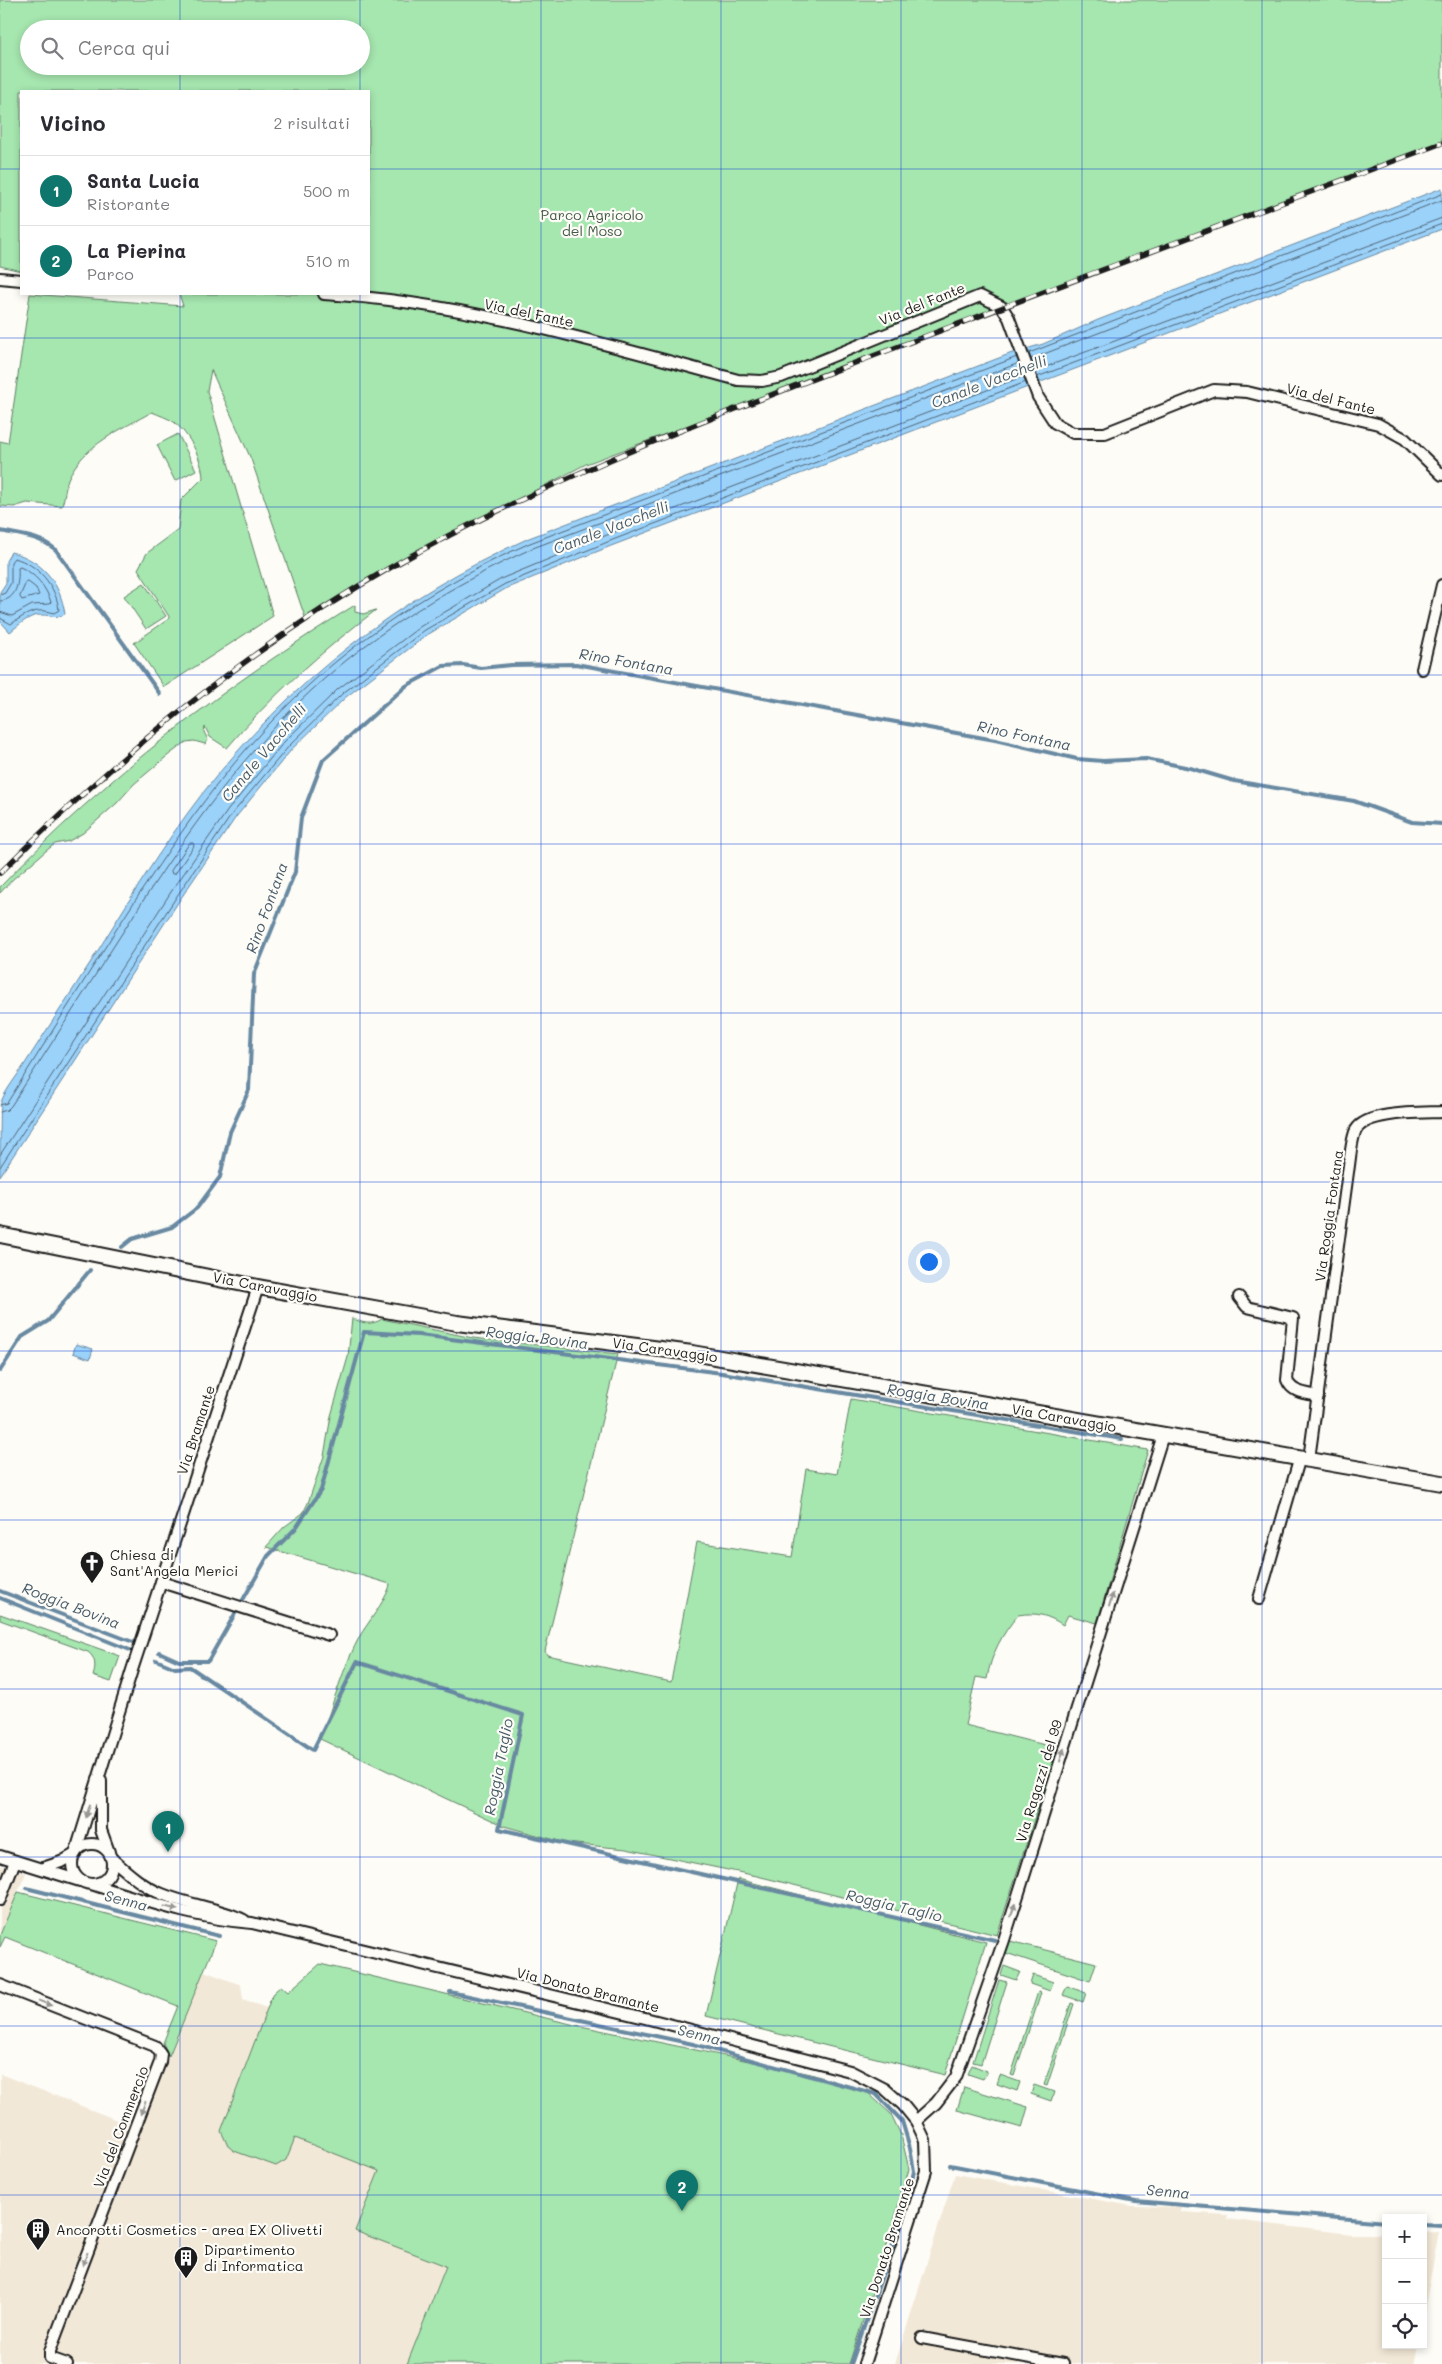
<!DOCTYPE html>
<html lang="it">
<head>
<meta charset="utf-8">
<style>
  body { margin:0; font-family:Mali,sans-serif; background:#f7f7f7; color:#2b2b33 }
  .controls { position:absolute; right:15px; bottom:15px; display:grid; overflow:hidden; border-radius:0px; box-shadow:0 2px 8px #0003 }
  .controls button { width:45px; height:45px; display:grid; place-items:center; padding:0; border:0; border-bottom:1px solid #e1e1e2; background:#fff; color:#2b2b33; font:25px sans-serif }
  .you { position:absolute; left:928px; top:1261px; width:18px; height:18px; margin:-12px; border:4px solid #fff; border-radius:50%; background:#1a73e8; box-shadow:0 0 0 8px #1a73e833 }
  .badge { display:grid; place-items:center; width:32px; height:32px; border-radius:50%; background:#0f766e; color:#fff; font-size:16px; font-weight:700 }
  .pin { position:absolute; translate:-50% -41px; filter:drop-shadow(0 1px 2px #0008) }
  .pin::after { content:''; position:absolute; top:26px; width:18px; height:15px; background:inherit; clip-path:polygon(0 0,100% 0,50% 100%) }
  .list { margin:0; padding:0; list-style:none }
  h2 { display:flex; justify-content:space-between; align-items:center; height:65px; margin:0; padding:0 20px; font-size:21px }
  h2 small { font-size:16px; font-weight:400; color:#7c7c81 }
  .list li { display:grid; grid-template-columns:32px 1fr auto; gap:15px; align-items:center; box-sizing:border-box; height:70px; padding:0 20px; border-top:1px solid #e1e1e2 }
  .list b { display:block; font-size:19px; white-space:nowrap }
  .list p { margin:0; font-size:16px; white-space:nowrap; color:#7c7c81 }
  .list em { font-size:16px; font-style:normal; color:#7c7c81 }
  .icon { flex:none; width:28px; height:28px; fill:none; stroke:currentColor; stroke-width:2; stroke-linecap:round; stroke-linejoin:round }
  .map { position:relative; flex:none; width:1442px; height:2364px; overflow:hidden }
  .search { position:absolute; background:#fff; box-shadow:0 2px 8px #0003; left:20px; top:20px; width:350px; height:55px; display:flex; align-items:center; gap:12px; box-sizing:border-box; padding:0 18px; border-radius:28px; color:#7c7c81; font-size:19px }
  .panel { position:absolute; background:#fff; box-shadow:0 2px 8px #0003; left:20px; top:90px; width:350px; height:205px; border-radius:0px }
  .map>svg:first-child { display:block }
  .built { fill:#f2e8d7 }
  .green { fill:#a6e6af; stroke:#618166; fill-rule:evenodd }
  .water { fill:#9bd2fa; stroke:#6889a1 }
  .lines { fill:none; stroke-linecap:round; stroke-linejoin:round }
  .shore { stroke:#4f6575; stroke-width:1 }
  .stream { stroke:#6889a1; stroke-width:4 }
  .street-casing { stroke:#1c1c1c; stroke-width:14 }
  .secondary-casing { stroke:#1c1c1c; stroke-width:18 }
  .street { stroke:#fdfcf7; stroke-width:10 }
  .secondary { stroke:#fdfcf7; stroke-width:14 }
  .rail-casing { stroke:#1c1c1c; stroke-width:5.5 }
  .rail { stroke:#fdfcf7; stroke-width:4; stroke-dasharray:11; stroke-linecap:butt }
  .oneway { fill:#989794 }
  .grid { fill:none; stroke:#1d4ed8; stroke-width:1; stroke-opacity:0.55 }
  .labels { text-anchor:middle; stroke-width:4.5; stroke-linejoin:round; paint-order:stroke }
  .park-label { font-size:14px; fill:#455948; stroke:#fdfcf7 }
  .street-label { font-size:14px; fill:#1c1c1c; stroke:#fdfcf7 }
  .poi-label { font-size:14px; fill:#1c1c1c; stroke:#fdfcf7; text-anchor:start }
  .water-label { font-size:15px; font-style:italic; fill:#485c6a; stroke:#fdfcf7 }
</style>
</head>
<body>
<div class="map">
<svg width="1442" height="2364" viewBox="0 0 1442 2364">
  <rect width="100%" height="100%" fill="#fdfcf7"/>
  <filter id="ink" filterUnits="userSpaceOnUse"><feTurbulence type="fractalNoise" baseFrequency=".02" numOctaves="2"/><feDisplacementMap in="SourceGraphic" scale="10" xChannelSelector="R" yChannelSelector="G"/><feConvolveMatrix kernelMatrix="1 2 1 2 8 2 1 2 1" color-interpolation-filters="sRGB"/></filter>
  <g filter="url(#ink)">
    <!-- built -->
    <g class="built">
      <polygon points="0,1866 26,1873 0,1935"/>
      <polygon points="320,1964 543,2017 407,2364 0,2364 0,2074 140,2129 204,1971 241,1985 243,1999 266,2008 273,1993 281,1986 288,1992"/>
      <polygon points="955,2174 1132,2206 1181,2207 1181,2212 1228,2215 1227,2219 1351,2234 1386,2234 1386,2345 1418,2345 1414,2364 895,2364"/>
      <polygon points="1439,2232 1423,2317 1423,2233"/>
    </g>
    <!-- green -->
    <g class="green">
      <path d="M 0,0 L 1442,0 L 1442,141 L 586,464 L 384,570 L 306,620 L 251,459 L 211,370 L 207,391 L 273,616 L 164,687 L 134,643 L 170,618 L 138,569 L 147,553 L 178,530 L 181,500 L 203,478 C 202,459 190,435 174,422 C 168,418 159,415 152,412 C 122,429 83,445 68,479 C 65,487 65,497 62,506 L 27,503 L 14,507 L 0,506 L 0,441 L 8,443 L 30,294 L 183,306 L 179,294 L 369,294 L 369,91 L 21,91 L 21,271 L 0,266 ZM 29,29 L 361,29 L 361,66 L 29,66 Z"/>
      <polygon points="178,434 196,470 175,481 157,445"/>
      <polygon points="144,583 166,616 146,629 124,596"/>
      <path d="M 355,605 L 355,612 L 363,614 L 376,610 C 322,651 271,696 227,748 L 210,737 L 205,727 L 204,732 L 208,740 L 205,744 L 194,741 L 186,742 L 166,757 L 134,784 L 117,803 L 83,833 L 69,841 L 55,844 L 47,850 L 13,879 L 0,893 L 0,887 C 105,777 226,685 355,605 Z"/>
      <path d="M 352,1318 C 362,1323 371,1326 382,1319 L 473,1338 L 618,1354 L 545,1651 L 547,1655 L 671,1682 L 697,1542 L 792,1557 L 806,1469 L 837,1474 L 851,1399 L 1148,1450 L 1097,1623 L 1068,1615 L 1063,1625 C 1048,1615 1036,1612 1018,1615 C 1002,1634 991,1654 987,1679 L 976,1677 L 965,1725 L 1057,1748 L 997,1935 L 757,1876 L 626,1849 L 566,1843 L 504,1826 L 320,1739 C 333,1705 343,1666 361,1634 C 368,1623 389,1595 390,1584 L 266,1547 L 284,1527 L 303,1513 L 308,1503 L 324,1456 L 331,1416 L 348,1357 Z"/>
      <path d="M 0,1614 L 120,1656 L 111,1682 L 93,1676 C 96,1667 96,1658 88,1652 L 0,1620 Z"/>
      <polygon points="738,1879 986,1942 945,2075 706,2016"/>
      <polygon points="18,1892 216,1941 169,2056 163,2043 178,2006 5,1937 0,1947 0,1935"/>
      <polygon points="1010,1941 1096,1963 1090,1981 1006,1953"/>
      <polygon points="320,1964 571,2024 811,2074 867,2092 891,2114 901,2135 909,2169 885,2252 849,2364 407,2364 446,2266 355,2231 379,2171 295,2138 286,2160 276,2166 234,2151 228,2146 221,2131 273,1993 281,1986 288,1992"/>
      <polygon points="1004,1966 1020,1972 1016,1980 1001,1975"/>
      <polygon points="1033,1975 1053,1982 1050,1991 1030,1984"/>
      <polygon points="999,1980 1007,1982 981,2064 973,2062"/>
      <polygon points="1067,1986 1086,1993 1083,2002 1063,1995"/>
      <polygon points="1038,1992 1041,1993 1014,2076 1011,2075"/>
      <polygon points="1071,2003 1074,2004 1047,2086 1044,2085"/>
      <polygon points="972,2065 987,2071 983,2079 968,2074"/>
      <polygon points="1000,2075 1020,2082 1017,2091 997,2084"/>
      <polygon points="1034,2085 1054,2092 1051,2101 1031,2094"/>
      <polygon points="964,2087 1028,2107 1022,2128 957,2110"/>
    </g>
    <!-- water -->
    <g class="water">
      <path d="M 1442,188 L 1442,229 L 611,546 L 507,588 L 427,635 L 346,697 L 292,749 L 236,817 L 181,898 L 0,1176 C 0,1162 0,1112 1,1102 C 6,1089 18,1075 26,1062 C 48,1028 70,994 92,960 C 127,904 161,847 202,794 C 290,682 398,597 529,538 L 1012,353 L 1043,344 L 1098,320 Z"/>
      <path d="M 11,552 C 42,560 60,582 65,614 C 55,619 52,615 42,615 C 30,614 19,625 10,632 L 0,621 L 0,592 L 6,583 L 6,561 Z"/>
      <polygon points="76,1344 93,1349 90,1359 73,1353"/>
    </g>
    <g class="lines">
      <!-- shore -->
      <g class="shore">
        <polyline points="1029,353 1442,194"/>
        <polyline points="1031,359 1442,200"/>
        <polyline points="1035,371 1442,218"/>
        <polyline points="1037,377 1442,224"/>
        <polygon points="27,581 36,588 39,595 22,600 20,597"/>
        <path d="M 0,595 L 5,593 L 11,583 L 11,562 L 14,558 C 38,564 56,586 59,610 L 54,613 C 36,607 26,614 11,624 L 0,618"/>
        <path d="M 0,601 C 17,600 19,582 18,568 L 20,567 C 35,573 46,587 51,602 L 49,604 L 32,605 L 12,616 L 0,612"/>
        <polygon points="190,843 193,843 194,846 175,874 172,874 171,871"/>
        <path d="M 0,1105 L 7,1103 C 43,1045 80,988 116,930 C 173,842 231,755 310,684 C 375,625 451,578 530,543 L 1017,357"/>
        <path d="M 0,1112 L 7,1110 L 11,1106 C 47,1051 83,994 119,938 C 176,849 234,762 313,689 C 377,630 454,584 533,548 L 1019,363"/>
        <polyline points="0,1155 171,892 228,810 284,742 338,689 421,626 503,578 607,535 1024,376"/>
        <polyline points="0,1167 177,896 232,814 289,746 343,693 425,630 505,584 610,541 1026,382"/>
      </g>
      <!-- stream -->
      <g class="stream">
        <path d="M 0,531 C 20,535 40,536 56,550 L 160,694"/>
        <polyline points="122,1247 132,1239 172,1227 197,1208 220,1177 230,1132 249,1090 254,974 295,872 301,818 323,760 406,686 443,666 463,665 481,668 511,665 576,664 995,740 1077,759 1103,761 1146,759 1190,768 1234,781 1354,801 1412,822 1442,824"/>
        <polyline points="0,1371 22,1337 48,1321 90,1270"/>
        <polyline points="0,1591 133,1642"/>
        <polyline points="0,1598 130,1650"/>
        <polyline points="159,1652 179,1661 208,1661 268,1556 296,1528 321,1490 364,1332 419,1335 722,1373 1122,1439"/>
        <polyline points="156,1660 175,1668 190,1667 313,1750 357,1662 523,1715 499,1829 995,1940"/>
        <polyline points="26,1888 219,1936"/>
        <polyline points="450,1992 693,2044 876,2094 902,2121 910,2148 914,2171 907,2204 851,2364"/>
        <polyline points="950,2165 1136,2201 1386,2222"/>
        <polyline points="1423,2225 1442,2226"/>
      </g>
      <defs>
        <g id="street">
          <polyline points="0,278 21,280"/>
          <path d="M 324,294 C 465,302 603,344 738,380 L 762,381 L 781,377 L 980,296 L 1002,307 L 1009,318 L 1038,397 L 1055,423 L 1073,433 L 1105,433 L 1214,390 L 1247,392 L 1378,424 L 1405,439 L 1442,475"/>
          <polyline points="1422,669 1442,585"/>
          <path d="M 1239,1297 L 1247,1307 L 1293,1318 L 1287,1380 C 1292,1393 1305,1393 1318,1396"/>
          <path d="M 1309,1459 L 1348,1172 C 1350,1162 1351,1139 1356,1130 C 1367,1111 1422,1113 1442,1112"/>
          <polyline points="161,1582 329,1635"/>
          <polyline points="1259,1599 1300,1457"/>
          <polyline points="101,1781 101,1830 109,1852"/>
          <circle cx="92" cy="1864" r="20"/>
          <polyline points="0,1856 80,1881"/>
          <path d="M 111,1858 C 127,1872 142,1886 162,1894 C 189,1905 218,1908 244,1920"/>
          <polyline points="43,1868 61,1862 75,1854 132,1670 258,1287"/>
          <path d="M 91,1884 C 143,1900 196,1919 252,1923 L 645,2018 L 850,2071 L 885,2089 L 903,2105 L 916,2121 L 925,2140 L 926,2171 L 864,2364"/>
          <polyline points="0,1900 15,1861"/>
          <polyline points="0,1985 155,2046 161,2054 160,2062 50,2351 50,2358 67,2364"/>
          <polyline points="916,2121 936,2103 956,2077 1004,1940 1163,1435"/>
          <polyline points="922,2338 1063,2364"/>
        </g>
        <polyline id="secondary" points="0,1235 258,1287 457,1323 692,1353 1442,1483"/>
      </defs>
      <!-- street casing -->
      <use href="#street" class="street-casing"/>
      <!-- secondary casing -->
      <use href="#secondary" class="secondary-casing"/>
      <!-- street -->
      <use href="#street" class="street"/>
      <!-- secondary -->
      <use href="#secondary" class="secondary"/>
      <defs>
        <path id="rail" d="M 0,873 C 117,756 249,648 393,566 C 547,478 716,416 881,353 C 1068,282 1255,213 1442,143"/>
      </defs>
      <!-- rail casing -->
      <use href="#rail" class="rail-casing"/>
      <!-- rail -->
      <use href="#rail" class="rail"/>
    </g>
    <!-- one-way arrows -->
    <defs><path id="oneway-solid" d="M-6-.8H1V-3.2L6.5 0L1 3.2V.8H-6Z" transform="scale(1.25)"/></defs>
    <g class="oneway">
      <use href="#oneway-solid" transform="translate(1111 1600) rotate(-73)"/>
      <use href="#oneway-solid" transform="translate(1062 1755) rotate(-73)"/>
      <use href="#oneway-solid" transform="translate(88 1811) rotate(107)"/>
      <use href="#oneway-solid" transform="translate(171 1908) rotate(14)"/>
      <use href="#oneway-solid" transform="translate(1013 1910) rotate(-73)"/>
      <use href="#oneway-solid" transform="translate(45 2003) rotate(21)"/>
      <use href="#oneway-solid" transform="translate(143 2108) rotate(111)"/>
      <use href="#oneway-solid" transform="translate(85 2259) rotate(111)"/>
    </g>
  </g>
  <!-- grid -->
  <path class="grid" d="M 180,0 L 180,29M 360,0 L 360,29M 541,0 L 541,2364M 721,0 L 721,2364M 901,0 L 901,2364M 1082,0 L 1082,2364M 1262,0 L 1262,2364M 180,66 L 180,91M 360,66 L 360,91M 0,169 L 21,169M 369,169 L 1442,169M 180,294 L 180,2364M 360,294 L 360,2364M 0,338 L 1442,338M 0,507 L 1442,507M 0,675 L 1442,675M 0,844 L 1442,844M 0,1013 L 1442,1013M 0,1182 L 1442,1182M 0,1351 L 1442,1351M 0,1520 L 1442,1520M 0,1689 L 1442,1689M 0,1857 L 1442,1857M 0,2026 L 1442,2026M 0,2195 L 1442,2195"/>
  <!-- icons -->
  <defs>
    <symbol id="church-pin" viewBox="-11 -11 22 30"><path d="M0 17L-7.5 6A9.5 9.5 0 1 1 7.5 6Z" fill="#1c1c1c" stroke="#fdfcf7"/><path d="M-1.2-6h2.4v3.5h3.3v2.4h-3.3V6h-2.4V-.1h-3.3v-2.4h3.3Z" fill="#fff"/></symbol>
    <symbol id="building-pin" viewBox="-11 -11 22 30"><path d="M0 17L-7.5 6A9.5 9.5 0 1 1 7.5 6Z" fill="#1c1c1c" stroke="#fdfcf7"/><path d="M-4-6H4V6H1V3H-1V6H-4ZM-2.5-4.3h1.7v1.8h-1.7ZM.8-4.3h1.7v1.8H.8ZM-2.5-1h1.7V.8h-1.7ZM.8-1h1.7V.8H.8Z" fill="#fff"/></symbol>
  </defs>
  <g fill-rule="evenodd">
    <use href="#church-pin" x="78" y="1549" width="28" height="38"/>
    <use href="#building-pin" x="24" y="2216" width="28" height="38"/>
    <use href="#building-pin" x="172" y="2244" width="28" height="38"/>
  </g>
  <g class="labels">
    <!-- park labels -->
    <g class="park-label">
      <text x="592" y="220">Parco Agricolo<tspan x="592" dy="16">del Moso</tspan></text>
    </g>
    <!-- street labels -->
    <g class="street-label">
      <text transform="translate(922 304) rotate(-22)" y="5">Via del Fante</text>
      <text transform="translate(529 313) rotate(12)" y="5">Via del Fante</text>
      <text transform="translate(1331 399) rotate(14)" y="5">Via del Fante</text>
      <text transform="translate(1329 1216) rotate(-82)" y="5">Via Roggia Fontana</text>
      <text transform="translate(265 1287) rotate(11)" y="5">Via Caravaggio</text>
      <text transform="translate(665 1350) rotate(8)" y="5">Via Caravaggio</text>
      <text transform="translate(1064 1418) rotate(10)" y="5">Via Caravaggio</text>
      <text transform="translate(196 1430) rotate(-72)" y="5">Via Bramante</text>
      <text transform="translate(1039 1781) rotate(-73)" y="5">Via Ragazzi del 99</text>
      <text transform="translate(588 1990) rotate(14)" y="5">Via Donato Bramante</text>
      <text transform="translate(121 2127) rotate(-69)" y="5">Via del Commercio</text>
      <text transform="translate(887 2248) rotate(-72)" y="5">Via Donato Bramante</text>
    </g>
    <!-- poi labels -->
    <g class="poi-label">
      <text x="110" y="1560">Chiesa di<tspan x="110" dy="16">Sant'Angela Merici</tspan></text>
      <text x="56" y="2235">Ancorotti Cosmetics - area EX Olivetti</text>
      <text x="204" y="2255">Dipartimento<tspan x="204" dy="16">di Informatica</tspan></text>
    </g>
    <!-- water labels -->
    <g class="water-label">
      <text transform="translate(989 382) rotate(-21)" y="5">Canale Vacchelli</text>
      <text transform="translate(611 528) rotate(-21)" y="5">Canale Vacchelli</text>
      <text transform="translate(626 662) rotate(10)" y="5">Rino Fontana</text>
      <text transform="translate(1024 736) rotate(12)" y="5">Rino Fontana</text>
      <text transform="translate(264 753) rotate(-50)" y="5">Canale Vacchelli</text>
      <text transform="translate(267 908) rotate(-70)" y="5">Rino Fontana</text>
      <text transform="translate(537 1338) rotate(7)" y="5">Roggia Bovina</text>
      <text transform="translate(938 1397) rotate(9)" y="5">Roggia Bovina</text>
      <text transform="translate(71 1606) rotate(21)" y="5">Roggia Bovina</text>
      <text transform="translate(499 1767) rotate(-79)" y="5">Roggia Taglio</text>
      <text transform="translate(126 1901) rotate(14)" y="5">Senna</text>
      <text transform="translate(894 1906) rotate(13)" y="5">Roggia Taglio</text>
      <text transform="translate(699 2035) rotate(14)" y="5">Senna</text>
      <text transform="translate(1168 2192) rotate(5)" y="5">Senna</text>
    </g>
  </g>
</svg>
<div class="controls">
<button>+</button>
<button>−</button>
<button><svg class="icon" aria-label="locate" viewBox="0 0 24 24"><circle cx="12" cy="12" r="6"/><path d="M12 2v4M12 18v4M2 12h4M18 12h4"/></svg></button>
</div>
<div class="you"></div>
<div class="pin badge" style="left:168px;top:1852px">1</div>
<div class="pin badge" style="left:682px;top:2211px">2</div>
<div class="search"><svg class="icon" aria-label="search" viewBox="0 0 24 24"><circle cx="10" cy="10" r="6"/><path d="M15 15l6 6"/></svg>Cerca qui</div>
<section class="panel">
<h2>Vicino<small>2 risultati</small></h2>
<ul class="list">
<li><span class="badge">1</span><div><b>Santa Lucia</b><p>Ristorante</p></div><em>500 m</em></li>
<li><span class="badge">2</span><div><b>La Pierina</b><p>Parco</p></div><em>510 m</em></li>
</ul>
</section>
</div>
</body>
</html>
